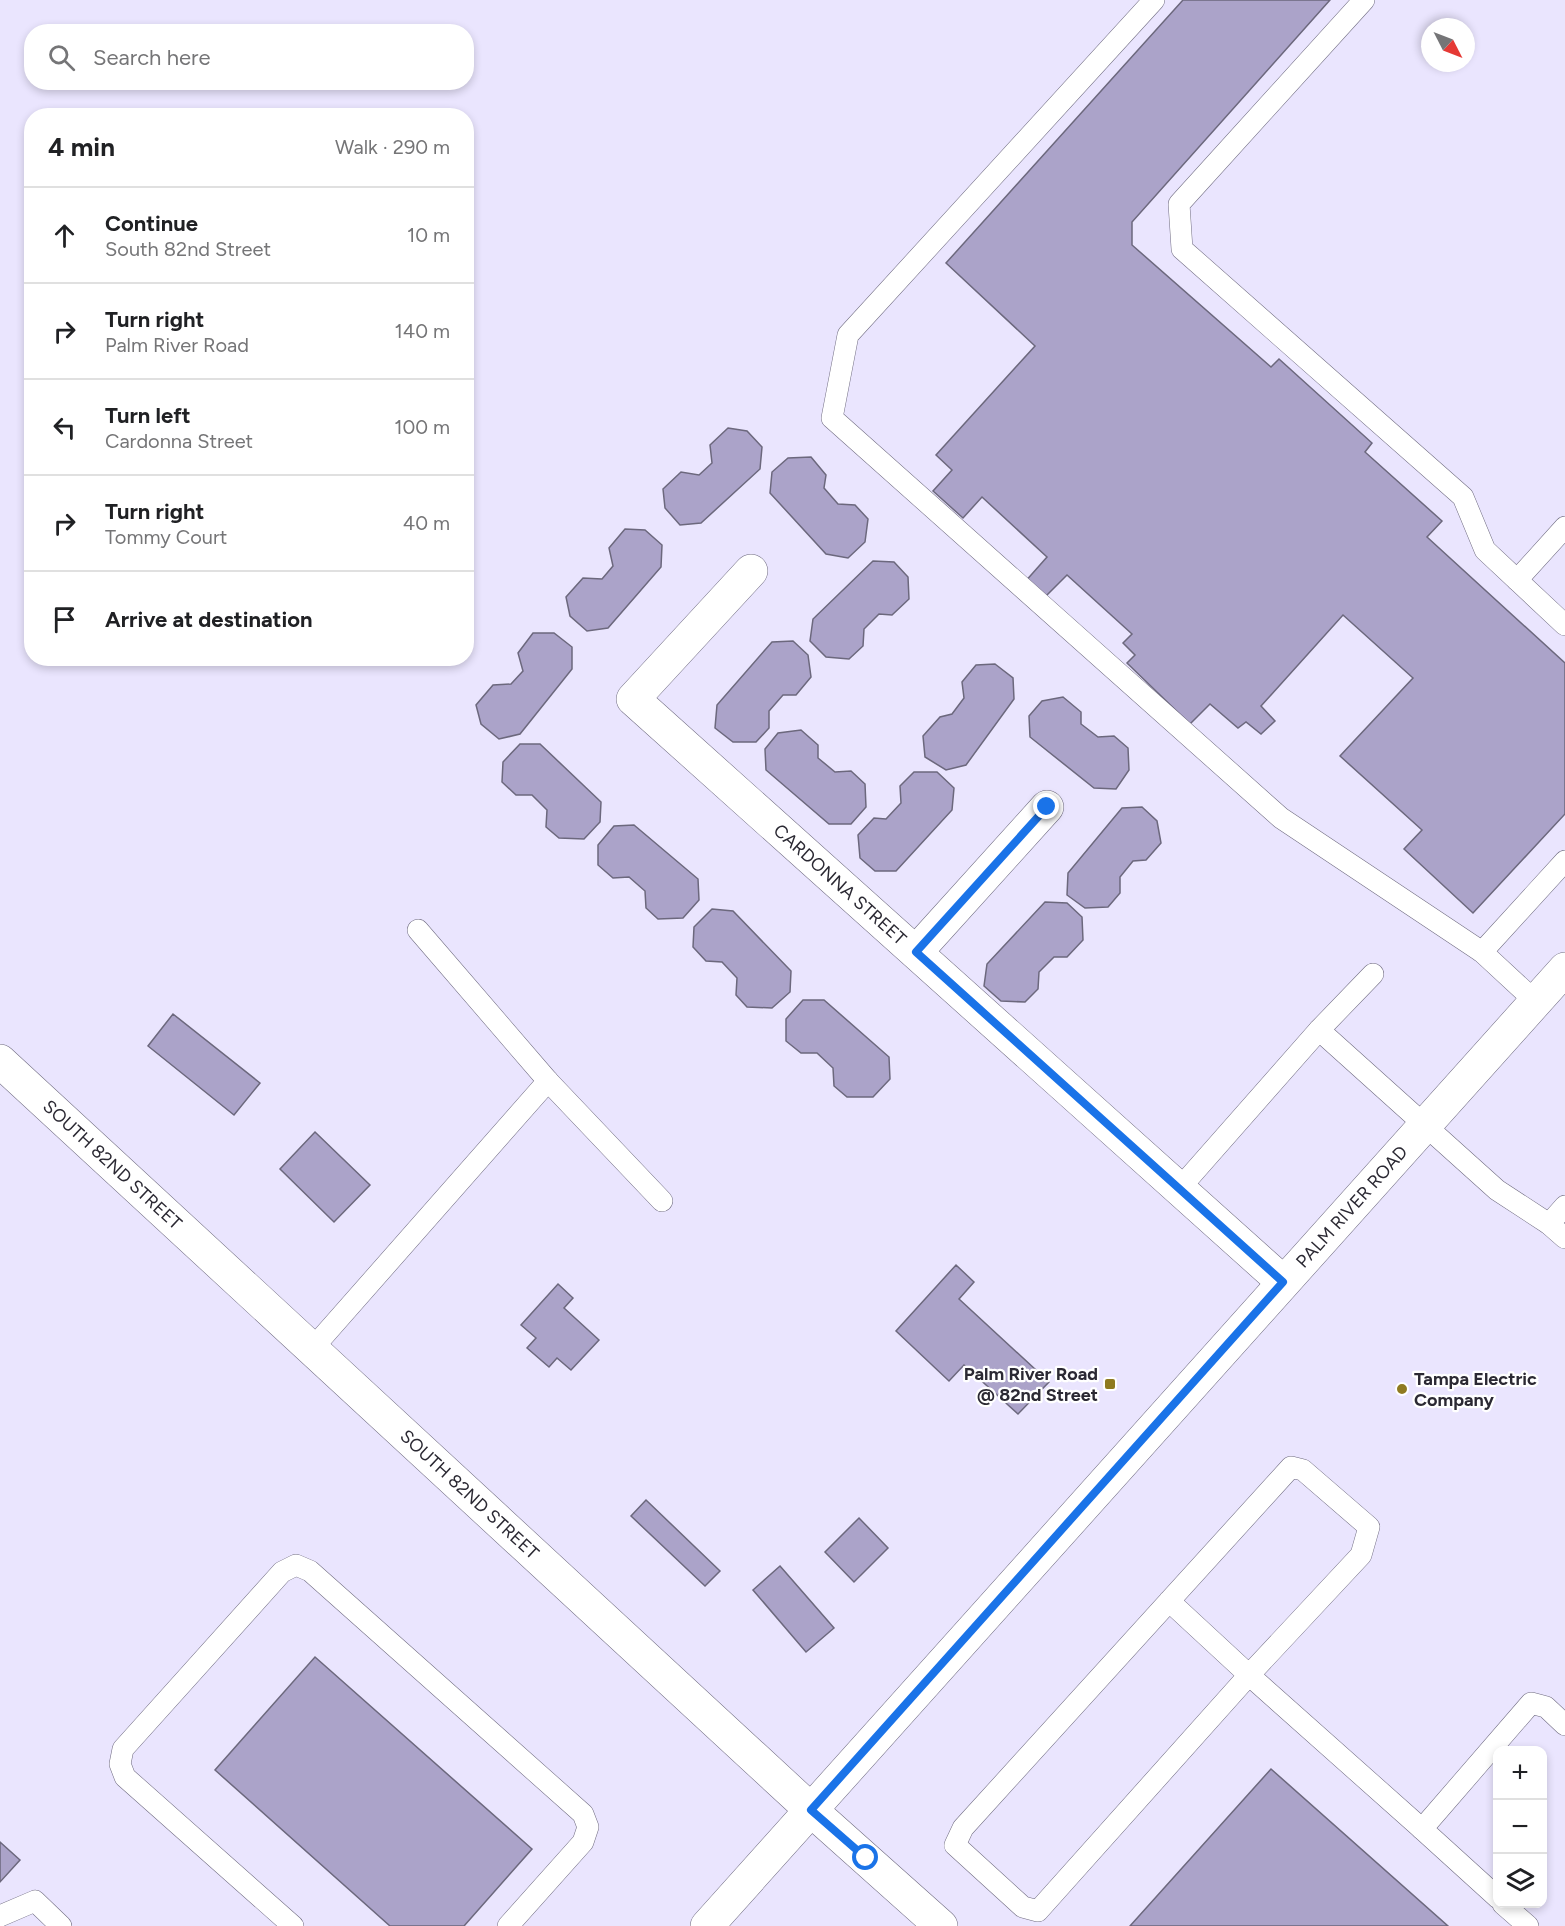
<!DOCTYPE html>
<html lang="en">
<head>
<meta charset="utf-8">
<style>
  body { margin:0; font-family:Figtree,sans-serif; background:#f6f6f6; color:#202124 }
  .controls { position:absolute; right:18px; bottom:18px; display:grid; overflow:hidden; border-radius:12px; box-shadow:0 3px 9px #0003 }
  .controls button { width:54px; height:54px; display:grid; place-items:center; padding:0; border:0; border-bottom:2px solid #e0e0e0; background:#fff; color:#202124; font:30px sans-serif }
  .compass { position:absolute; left:1421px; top:18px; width:54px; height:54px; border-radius:50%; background:#fff; box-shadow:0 3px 9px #0003; rotate:132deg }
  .stop { position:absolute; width:18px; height:18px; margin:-14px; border:4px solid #1a73e8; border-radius:50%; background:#fff }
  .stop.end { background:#1a73e8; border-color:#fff; box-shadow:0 2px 6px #0008 }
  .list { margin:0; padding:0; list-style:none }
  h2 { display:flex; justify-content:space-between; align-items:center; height:78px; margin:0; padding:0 24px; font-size:26px }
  h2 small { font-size:20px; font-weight:400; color:#757577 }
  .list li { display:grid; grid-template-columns:39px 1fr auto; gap:18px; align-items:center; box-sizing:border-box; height:96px; padding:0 24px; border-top:2px solid #e0e0e0 }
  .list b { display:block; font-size:22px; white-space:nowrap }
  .list p { margin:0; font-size:20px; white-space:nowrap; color:#757577 }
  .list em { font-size:20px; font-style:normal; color:#757577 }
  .icon { flex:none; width:33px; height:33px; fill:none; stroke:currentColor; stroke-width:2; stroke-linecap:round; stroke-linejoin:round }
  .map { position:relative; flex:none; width:1565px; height:1926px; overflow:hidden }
  .search { position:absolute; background:#fff; box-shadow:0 3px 9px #0003; left:24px; top:24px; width:450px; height:66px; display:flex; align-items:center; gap:15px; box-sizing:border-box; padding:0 21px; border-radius:24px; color:#757577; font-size:22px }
  .panel { position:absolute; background:#fff; box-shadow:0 3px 9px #0003; left:24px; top:108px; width:450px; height:558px; border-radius:24px }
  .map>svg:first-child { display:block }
  .building { fill:#aba3c9; stroke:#6c687d; stroke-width:1.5 }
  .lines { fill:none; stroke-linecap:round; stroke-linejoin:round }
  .service-casing { stroke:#706c81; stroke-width:22 }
  .minor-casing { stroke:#706c81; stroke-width:34 }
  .tertiary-casing { stroke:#706c81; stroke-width:34 }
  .service { stroke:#fff; stroke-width:21 }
  .minor { stroke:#fff; stroke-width:33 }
  .tertiary { stroke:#fff; stroke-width:33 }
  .route { stroke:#1a73e8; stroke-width:8 }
  .poi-dot { fill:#8f7a20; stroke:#fff; stroke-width:2 }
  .labels { text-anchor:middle; stroke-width:4.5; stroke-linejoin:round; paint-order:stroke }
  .street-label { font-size:18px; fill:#2b2933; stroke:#fff }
  .poi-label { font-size:18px; font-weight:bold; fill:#2b2933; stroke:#fff; text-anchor:end }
</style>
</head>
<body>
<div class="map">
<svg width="1565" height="1926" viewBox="0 0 1565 1926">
  <rect width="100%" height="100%" fill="#eae5fe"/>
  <!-- building -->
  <g class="building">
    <polygon points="1183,0 1330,0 1132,222 1132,245 1271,367 1279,359 1372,443 1365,452 1442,521 1427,537 1565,663 1565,814 1473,913 1404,849 1422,830 1340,756 1413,678 1343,615 1261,706 1275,721 1261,734 1246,722 1238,728 1210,704 1190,724 1127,663 1135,655 1123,643 1132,634 1067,575 1042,600 1024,583 1047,557 982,497 963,518 933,491 952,470 936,455 1035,346 946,263"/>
    <polygon points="728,428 747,431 762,447 760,469 701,523 680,525 665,508 663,489 681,472 699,475 712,463 710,445"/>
    <polygon points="811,457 826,475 824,488 838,504 855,505 868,519 865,542 848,558 826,554 770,493 772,472 788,458"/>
    <polygon points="625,529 645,530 662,545 661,567 608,628 587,631 570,616 566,597 583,578 602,579 613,566 609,548"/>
    <polygon points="873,561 894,562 908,577 909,599 892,615 879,614 864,629 863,646 849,659 826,657 810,641 813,619"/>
    <polygon points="533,633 554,633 572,647 572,669 520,734 499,739 481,724 476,705 493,685 511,684 523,671 518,653"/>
    <polygon points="793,641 808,655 811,677 796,695 783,695 769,711 769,728 756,742 733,742 715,728 717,705 772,642"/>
    <polygon points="995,664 1013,678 1014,699 966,765 946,770 925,757 923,736 940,717 952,714 964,698 962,682 976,665"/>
    <polygon points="1063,697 1081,712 1081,724 1098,737 1114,736 1128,748 1129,770 1116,789 1094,788 1030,737 1029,716 1042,701"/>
    <polygon points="801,730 818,745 818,758 835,772 851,771 865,784 866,807 851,824 829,824 766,770 765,749 778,733"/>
    <polygon points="520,744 540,744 601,802 600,822 584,839 559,838 546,827 547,810 532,795 516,795 502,782 503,762"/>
    <polygon points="914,772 937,772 954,788 952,810 896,871 875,871 860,858 858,835 874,818 886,819 901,803 900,786"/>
    <polygon points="1142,807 1157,821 1161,843 1146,860 1133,861 1120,877 1120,893 1108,907 1085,908 1067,895 1068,873 1122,808"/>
    <polygon points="634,825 698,879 699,900 683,918 658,919 646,908 645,891 629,877 613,878 598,865 598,845 614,826"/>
    <polygon points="1045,902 1067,903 1082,917 1083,940 1067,957 1054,957 1039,972 1038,989 1025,1002 1001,1001 984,986 987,964"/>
    <polygon points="712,909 733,911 791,971 790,992 772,1008 747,1007 736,995 737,978 722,962 706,961 693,947 694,927"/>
    <polygon points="803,1000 824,1000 889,1057 890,1079 873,1097 847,1097 834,1086 833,1068 817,1053 801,1053 786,1041 786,1019"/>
    <polygon points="173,1014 260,1083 234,1115 148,1046"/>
    <polygon points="315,1132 370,1185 334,1222 280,1169"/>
    <polygon points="956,1265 974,1282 959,1299 1049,1382 1018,1414 964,1365 949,1381 896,1331"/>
    <polygon points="558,1284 573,1298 564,1308 599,1340 571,1370 557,1358 549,1367 527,1348 536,1338 521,1325"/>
    <polygon points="646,1500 720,1571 705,1586 631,1516"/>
    <polygon points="859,1518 888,1548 854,1582 825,1552"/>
    <polygon points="780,1566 834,1628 806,1652 753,1590"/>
    <polygon points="315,1657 532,1849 464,1926 390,1926 215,1770"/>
    <polygon points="1271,1769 1448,1926 1130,1926"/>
    <polygon points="0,1842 20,1860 0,1882"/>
  </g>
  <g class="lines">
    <defs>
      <g id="service">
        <polyline points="1154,0 848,335 832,418 1281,818 1482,952 1536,1002"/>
        <polyline points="1364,0 1179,204 1182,249 1463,497 1485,550 1565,625"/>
        <polyline points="1517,580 1565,527"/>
        <polyline points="418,930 548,1081"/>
        <polyline points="1482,952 1565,861"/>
        <polyline points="1319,1030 1373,974"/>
        <polyline points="1179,1189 1319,1030 1497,1190 1549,1224 1565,1238"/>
        <polyline points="1549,1224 1565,1206"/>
        <polyline points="312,1349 548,1081 662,1201"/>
        <polyline points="1169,1601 1249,1675 1361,1555 1369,1527 1303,1470 1291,1467 963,1828 955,1845 1023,1907 1038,1911 1249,1675 1422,1829"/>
        <polyline points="1498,1898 1422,1829 1531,1703 1546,1707 1565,1725"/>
        <polyline points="1503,1904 1528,1926"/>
        <polyline points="0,1916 35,1901 61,1926"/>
        <polyline points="293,1926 125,1777 120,1764 123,1749 282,1572 296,1565 310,1571 583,1814 588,1827 583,1842 508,1926"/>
      </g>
      <g id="minor">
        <path id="s1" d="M 751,571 L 633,699 L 1283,1282"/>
        <polyline points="916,952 1047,807"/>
        <path id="s2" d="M 0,1061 L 811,1810 L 941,1926"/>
      </g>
      <g id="tertiary">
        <path id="s3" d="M 707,1926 L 1565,969"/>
      </g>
    </defs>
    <!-- service casing -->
    <use href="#service" class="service-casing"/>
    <!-- minor casing -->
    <use href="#minor" class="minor-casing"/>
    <!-- tertiary casing -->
    <use href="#tertiary" class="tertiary-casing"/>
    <!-- service -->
    <use href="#service" class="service"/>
    <!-- minor -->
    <use href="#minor" class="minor"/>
    <!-- tertiary -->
    <use href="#tertiary" class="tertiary"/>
  </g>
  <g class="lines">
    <!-- route -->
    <polyline class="route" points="866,1858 811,1810 1283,1282 916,952 1047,807"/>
  </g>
  <!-- markers -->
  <g class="poi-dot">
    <rect x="1104" y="1378" width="12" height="12" rx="3"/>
    <circle cx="1402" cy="1389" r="6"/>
  </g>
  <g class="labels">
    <!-- street labels -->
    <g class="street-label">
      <text dy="6" stroke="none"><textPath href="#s1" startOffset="452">CARDONNA STREET</textPath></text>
      <text dy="6" stroke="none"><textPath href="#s2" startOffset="153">SOUTH 82ND STREET</textPath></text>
      <text dy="6" stroke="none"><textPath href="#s3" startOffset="966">PALM RIVER ROAD</textPath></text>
      <text dy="6" stroke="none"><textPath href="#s2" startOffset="639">SOUTH 82ND STREET</textPath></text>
    </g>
    <!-- poi labels -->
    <g class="poi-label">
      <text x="1098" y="1380">Palm River Road<tspan x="1098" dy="21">@ 82nd Street</tspan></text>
      <text x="1414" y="1385" text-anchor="start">Tampa Electric<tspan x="1414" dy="21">Company</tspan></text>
    </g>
  </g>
</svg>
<div class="controls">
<button>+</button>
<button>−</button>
<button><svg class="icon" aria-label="layers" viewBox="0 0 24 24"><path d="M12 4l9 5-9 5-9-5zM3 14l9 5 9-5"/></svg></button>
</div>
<svg class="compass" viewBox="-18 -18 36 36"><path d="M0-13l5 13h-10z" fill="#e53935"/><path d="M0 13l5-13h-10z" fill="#757577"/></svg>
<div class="stop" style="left:866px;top:1858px"></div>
<div class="stop end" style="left:1047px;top:807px"></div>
<div class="search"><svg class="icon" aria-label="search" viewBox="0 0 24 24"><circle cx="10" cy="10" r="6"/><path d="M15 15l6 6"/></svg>Search here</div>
<section class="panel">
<h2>4 min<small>Walk · 290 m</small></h2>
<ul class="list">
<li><svg class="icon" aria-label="ahead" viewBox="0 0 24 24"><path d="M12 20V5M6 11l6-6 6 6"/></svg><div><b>Continue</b><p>South 82nd Street</p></div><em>10 m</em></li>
<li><svg class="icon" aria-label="right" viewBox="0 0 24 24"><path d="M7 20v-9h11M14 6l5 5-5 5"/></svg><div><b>Turn right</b><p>Palm River Road</p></div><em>140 m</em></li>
<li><svg class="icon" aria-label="left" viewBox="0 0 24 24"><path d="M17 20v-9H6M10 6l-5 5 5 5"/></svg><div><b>Turn left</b><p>Cardonna Street</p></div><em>100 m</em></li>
<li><svg class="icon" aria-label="right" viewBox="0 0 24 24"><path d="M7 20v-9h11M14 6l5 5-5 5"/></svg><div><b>Turn right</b><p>Tommy Court</p></div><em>40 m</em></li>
<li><svg class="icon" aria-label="arrive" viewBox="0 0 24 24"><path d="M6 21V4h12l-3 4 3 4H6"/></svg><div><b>Arrive at destination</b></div></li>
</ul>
</section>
</div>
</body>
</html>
